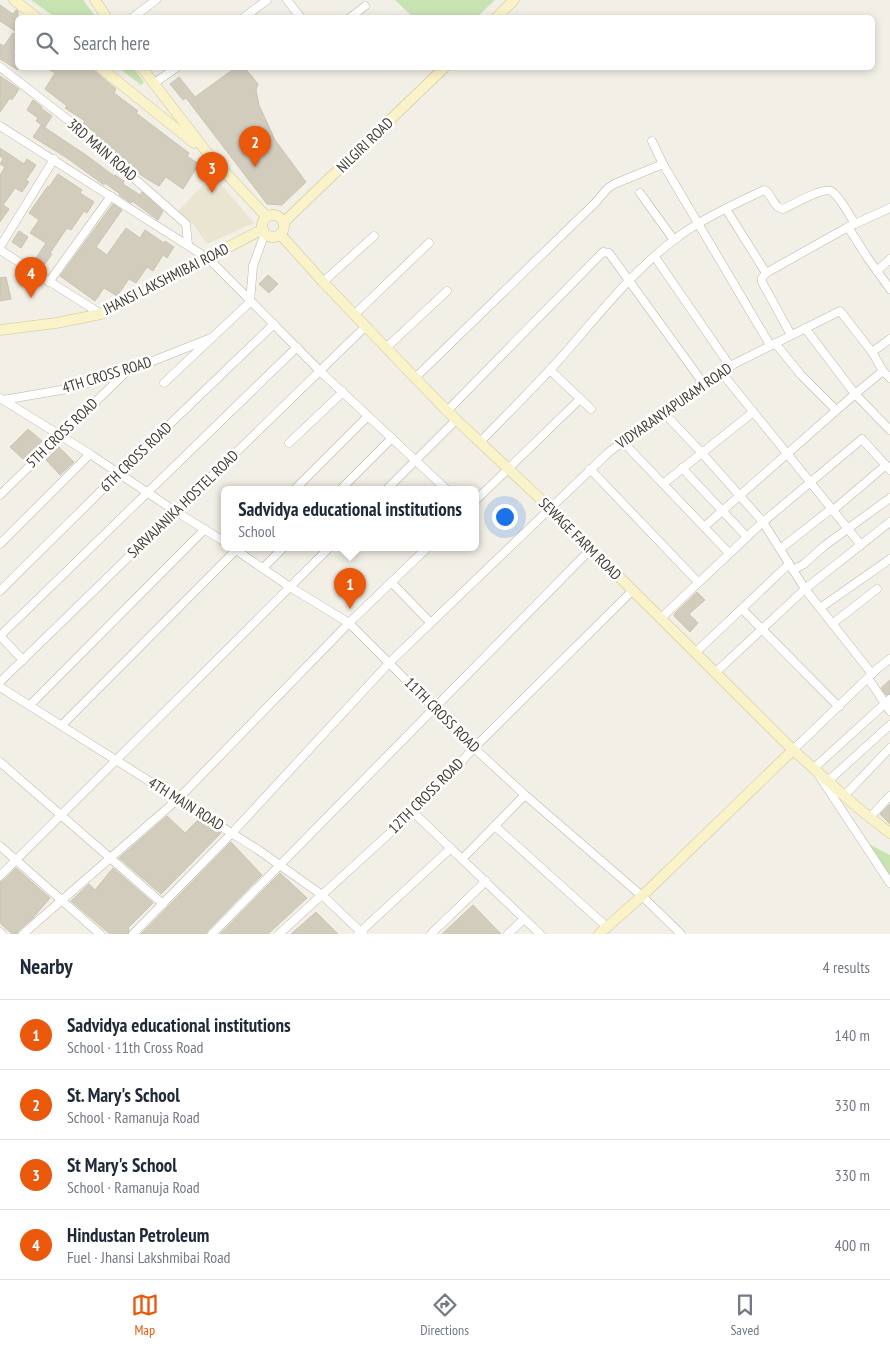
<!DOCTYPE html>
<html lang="en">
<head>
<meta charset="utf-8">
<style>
  body { margin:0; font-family:"PT Sans Narrow",sans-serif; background:#f6f6f7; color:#1f2937 }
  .you { position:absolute; left:504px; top:516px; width:18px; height:18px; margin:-12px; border:4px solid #fff; border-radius:50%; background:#1a73e8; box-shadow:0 0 0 8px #1a73e833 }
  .badge { display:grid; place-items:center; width:32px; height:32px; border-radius:50%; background:#ea580c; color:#fff; font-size:16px; font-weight:700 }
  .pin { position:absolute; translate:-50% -41px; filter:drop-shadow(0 1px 2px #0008) }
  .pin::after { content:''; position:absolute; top:26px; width:18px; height:15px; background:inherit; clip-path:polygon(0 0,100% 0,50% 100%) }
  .popup { position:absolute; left:221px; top:486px; width:258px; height:65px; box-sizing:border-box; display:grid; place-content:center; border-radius:8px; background:#fff; filter:drop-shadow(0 1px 4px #0005); font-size:16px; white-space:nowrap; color:#747a83 }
  .popup b { font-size:19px; color:#1f2937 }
  .popup::after { content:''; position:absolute; left:50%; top:100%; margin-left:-10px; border:10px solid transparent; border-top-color:#fff }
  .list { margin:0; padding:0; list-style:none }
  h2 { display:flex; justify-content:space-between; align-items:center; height:65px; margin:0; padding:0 20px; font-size:21px }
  h2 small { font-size:16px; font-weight:400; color:#747a83 }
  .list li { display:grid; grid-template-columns:32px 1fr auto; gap:15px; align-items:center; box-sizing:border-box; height:70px; padding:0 20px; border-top:1px solid #e0e1e3 }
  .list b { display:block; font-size:19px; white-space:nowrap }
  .list p { margin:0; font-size:16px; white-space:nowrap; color:#747a83 }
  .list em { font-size:16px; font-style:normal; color:#747a83 }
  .icon { flex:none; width:28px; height:28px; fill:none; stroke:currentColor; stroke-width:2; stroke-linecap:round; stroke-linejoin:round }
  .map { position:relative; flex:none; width:890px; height:934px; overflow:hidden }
  .search { position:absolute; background:#fff; box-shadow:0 2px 8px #0003; left:15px; right:15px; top:15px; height:55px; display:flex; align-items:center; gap:12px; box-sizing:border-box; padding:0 18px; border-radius:8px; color:#747a83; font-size:19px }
  .sheet { height:345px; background:#fff }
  nav { display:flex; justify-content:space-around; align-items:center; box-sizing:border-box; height:70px; border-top:1px solid #e0e1e3; background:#fff; font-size:14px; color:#747a83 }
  nav a { display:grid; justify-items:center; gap:2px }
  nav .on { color:#ea580c }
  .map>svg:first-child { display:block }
  .education { fill:#eae5d1 }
  .green { fill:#c8e3b2 }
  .building { fill:#d2ccbd; stroke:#ccc4b1 }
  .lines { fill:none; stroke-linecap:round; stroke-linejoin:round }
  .street-casing { stroke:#bcb7aa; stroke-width:9 }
  .secondary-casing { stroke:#cec599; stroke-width:11 }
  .street { stroke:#fff; stroke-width:8 }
  .secondary { stroke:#faf2c8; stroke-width:10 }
  .labels { text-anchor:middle; stroke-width:5; stroke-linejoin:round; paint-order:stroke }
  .street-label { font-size:15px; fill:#444036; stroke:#fff }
</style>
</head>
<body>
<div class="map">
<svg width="890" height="934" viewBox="0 0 890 934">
  <rect width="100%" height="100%" fill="#f2efe6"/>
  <!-- education -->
  <polygon class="education" points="213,175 254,223 207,244 193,224 178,211"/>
  <!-- green -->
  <g class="green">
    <polygon points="31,0 83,0 96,17 55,17"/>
    <polygon points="395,0 495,0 477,17 414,18"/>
    <polygon points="119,68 133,68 144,82 141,85"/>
    <polygon points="861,840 890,855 890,880"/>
  </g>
  <!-- building -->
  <g class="building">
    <polygon points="0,5 13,14 16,10 18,11 18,27 15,31 0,21"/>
    <polygon points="13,33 18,36 18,45 13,52 18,55 18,70 0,59 0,44 4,46"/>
    <polygon points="47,68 91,68 116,89 114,93 138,111 136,113 189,153 187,156 199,164 183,189 166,177 159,186 147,179 138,173 139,171 129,164 129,163 95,136 97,134 83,124 85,121 65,108 67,106 45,89 55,73"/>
    <polygon points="235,68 245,68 258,84 256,90 259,105 275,140 306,182 282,205 267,204 186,98 183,100 170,84 179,77 195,97"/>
    <polygon points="0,76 19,89 12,100 10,98 0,112"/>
    <polygon points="33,100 42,107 41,108 52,116 45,127 36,121 38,118 27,110"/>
    <polygon points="41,125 86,155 114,176 115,175 124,181 123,184 140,195 142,192 163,211 158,220 132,201 131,203 119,195 120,194 105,183 104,185 67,158 33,137"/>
    <polygon points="0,148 24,164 27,159 36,165 26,180 29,182 22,192 15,188 3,205 9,209 0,222 0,175 5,167 0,164 3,159 0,156"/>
    <polygon points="58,174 82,190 80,193 94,202 87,213 84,211 71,230 67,228 50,253 52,254 45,264 36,258 46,243 30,233 39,220 29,213 48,186 49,187"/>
    <polygon points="113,204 122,210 96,247 107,255 126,228 140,238 145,230 164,243 165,241 174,247 167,258 163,255 153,271 147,267 136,283 129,279 117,296 104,288 95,301 60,276"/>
    <polygon points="19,231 28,237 21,248 12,242"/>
    <polygon points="268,275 278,284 269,293 259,284"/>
    <polygon points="6,277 11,299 0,301 0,278"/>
    <polygon points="28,429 42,441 23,459 10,447"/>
    <polygon points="59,447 74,462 60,475 46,460"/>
    <polygon points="697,592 705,600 689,614 698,623 690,632 674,616 675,613"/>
    <polygon points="890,680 890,694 886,695 881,688"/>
    <polygon points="890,804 890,824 880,814"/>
    <polygon points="167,816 185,833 198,820 221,833 161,894 119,858"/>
    <polygon points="231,842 262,875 208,930 206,934 141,934"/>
    <polygon points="16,868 50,898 32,919 19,930 17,934 12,934 0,923 0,882 4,880"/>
    <polygon points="113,868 153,903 128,928 129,930 128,934 110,934 71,901 89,884 95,890"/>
    <polygon points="280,873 307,898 268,934 220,934"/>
    <polygon points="473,905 501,934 442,934"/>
    <polygon points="316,912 338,934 291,934"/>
  </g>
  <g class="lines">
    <defs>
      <g id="street">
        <polyline points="287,0 301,18"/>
        <polyline points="132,18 156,0"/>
        <polyline points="243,18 267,0"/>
        <polyline points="350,18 365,6"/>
        <polyline points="0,67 68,120 186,224 188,245"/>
        <polyline points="153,84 176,68"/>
        <polyline points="0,126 209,259 320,371 447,490"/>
        <polyline points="652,141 663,164"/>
        <polyline points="640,193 674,240"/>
        <polyline points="726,209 766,273"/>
        <polyline points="848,227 867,257 890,289"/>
        <polyline points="0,247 54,159"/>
        <polyline points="0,250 101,314"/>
        <polyline points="655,257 730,366"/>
        <polyline points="877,271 890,259"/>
        <polyline points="49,282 111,196"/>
        <polyline points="323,282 374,236"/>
        <polyline points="354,315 429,243"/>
        <polyline points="805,328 855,394 890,430"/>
        <polyline points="791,335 762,282 762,278 766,273 848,227 890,208"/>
        <polyline points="775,343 801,375 836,410"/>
        <polyline points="387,347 447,291"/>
        <polyline points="872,352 890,339"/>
        <polyline points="550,370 591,409"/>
        <polyline points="721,372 861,545"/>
        <polyline points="415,378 595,203 608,188 614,184 663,164 770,345"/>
        <polyline points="164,383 250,302 253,266 265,233"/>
        <polyline points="0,398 90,454 175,511 225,542"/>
        <polyline points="3,400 73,388 125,372 211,338"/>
        <polyline points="447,411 603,252 609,253 703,383"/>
        <polyline points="663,412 701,452 763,522 805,589 872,674"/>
        <path d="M 480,442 C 509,412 539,383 566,352 C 600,313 633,271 674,240 C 701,219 733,205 764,190 C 773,194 772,207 783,209 C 792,205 823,187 831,191 C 839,195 850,216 855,224"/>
        <polyline points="623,442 729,553"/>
        <polyline points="289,443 343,392"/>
        <polyline points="682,468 747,537"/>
        <polyline points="590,469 698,582"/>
        <polyline points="663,484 752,413"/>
        <polyline points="294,490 368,416"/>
        <polyline points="340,490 392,438"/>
        <polyline points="386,490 457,419"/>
        <polyline points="0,495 124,374"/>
        <polyline points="475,501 580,399"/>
        <polyline points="832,511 886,465"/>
        <polyline points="704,527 855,394 883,371"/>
        <polyline points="0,544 90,454"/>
        <polyline points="233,548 290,587 349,623 474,748 525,795 642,896 681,934"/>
        <polyline points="780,549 831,509"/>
        <polyline points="263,568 283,548"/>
        <polyline points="793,570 804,564 824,546 890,498"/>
        <polyline points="391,582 430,622"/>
        <polyline points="0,591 119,473 274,324"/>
        <polyline points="820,608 890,559"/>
        <polyline points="742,609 839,707"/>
        <polyline points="662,617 763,522 862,439 890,470"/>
        <polyline points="832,624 877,589"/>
        <polyline points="0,636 297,347"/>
        <polyline points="0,636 23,660"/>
        <polyline points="696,652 789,564"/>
        <polyline points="716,672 805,589 890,522"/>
        <polyline points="868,678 890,711"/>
        <polyline points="0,682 366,326"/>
        <polyline points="0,687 257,849 322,895 363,934"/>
        <polyline points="890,699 814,768 890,883"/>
        <polyline points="30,705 205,529"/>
        <polyline points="62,725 238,548"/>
        <polyline points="793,750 878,668 890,659"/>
        <polyline points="0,762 163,904"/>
        <polyline points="828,781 890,725"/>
        <polyline points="844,796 890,748"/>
        <polyline points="413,812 540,934"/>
        <polyline points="870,817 890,796"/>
        <polyline points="495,826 607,927"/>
        <polyline points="0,846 100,934"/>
        <polyline points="462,859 525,795"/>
        <polyline points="0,876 329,548"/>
        <polyline points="0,932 2,934"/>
        <polyline points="23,934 178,799 349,623 427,548"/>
        <polyline points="133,934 232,833 390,662 609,452 703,383 734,364 840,311 872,352 883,371 890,378"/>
        <polyline points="212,934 591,549"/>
        <polyline points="279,934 413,812 474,748 633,590"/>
        <polyline points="358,934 451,848"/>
        <polyline points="431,934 486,881"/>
        <polyline points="508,934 524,919"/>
      </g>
      <g id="secondary">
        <polyline points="14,0 37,18"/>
        <polyline points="95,0 107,18"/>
        <polyline points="496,18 514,0"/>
        <polyline points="101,68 194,143"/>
        <polyline points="142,68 209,155 265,215 268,216"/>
        <circle cx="273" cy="226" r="11"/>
        <polyline points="284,222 444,68"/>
        <polyline points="280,234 323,282 447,411 550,508 793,750 858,808 890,833"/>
        <polyline points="0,330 56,323 101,314 263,229"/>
        <polyline points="599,934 642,896 793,750"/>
      </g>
    </defs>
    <!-- street casing -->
    <use href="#street" class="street-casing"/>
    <!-- secondary casing -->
    <use href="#secondary" class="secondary-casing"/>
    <!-- street -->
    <use href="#street" class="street"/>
    <!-- secondary -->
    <use href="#secondary" class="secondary"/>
  </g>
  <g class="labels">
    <!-- street labels -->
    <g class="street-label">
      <text transform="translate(365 145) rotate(-44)" y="5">NILGIRI ROAD</text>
      <text transform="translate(102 150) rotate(41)" y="5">3RD MAIN ROAD</text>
      <text transform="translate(166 279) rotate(-27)" y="5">JHANSI LAKSHMIBAI ROAD</text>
      <text transform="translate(107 375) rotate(-17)" y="5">4TH CROSS ROAD</text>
      <text transform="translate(674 406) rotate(-35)" y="5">VIDYARANYAPURAM ROAD</text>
      <text transform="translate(62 433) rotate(-44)" y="5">5TH CROSS ROAD</text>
      <text transform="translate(136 457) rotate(-44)" y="5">6TH CROSS ROAD</text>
      <text transform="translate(183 504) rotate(-44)" y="5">SARVAJANIKA HOSTEL ROAD</text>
      <text transform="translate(580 539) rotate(45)" y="5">SEWAGE FARM ROAD</text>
      <text transform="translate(442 715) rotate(45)" y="5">11TH CROSS ROAD</text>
      <text transform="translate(426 796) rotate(-45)" y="5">12TH CROSS ROAD</text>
      <text transform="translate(186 804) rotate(32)" y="5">4TH MAIN ROAD</text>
    </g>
  </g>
</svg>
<div class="you"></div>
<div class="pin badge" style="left:350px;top:609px">1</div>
<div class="popup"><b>Sadvidya educational institutions</b>School</div>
<div class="pin badge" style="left:255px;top:167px">2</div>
<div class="pin badge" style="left:212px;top:193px">3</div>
<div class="pin badge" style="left:31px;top:298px">4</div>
<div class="search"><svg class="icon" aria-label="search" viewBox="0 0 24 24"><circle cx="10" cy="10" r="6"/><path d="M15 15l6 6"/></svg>Search here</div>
</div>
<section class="sheet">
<h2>Nearby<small>4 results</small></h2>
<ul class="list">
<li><span class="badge">1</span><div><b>Sadvidya educational institutions</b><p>School · 11th Cross Road</p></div><em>140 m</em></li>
<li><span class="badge">2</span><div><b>St. Mary's School</b><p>School · Ramanuja Road</p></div><em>330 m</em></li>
<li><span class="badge">3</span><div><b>St Mary's School</b><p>School · Ramanuja Road</p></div><em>330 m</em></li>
<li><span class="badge">4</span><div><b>Hindustan Petroleum</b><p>Fuel · Jhansi Lakshmibai Road</p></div><em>400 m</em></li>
</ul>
</section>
<nav>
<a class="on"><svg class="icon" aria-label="map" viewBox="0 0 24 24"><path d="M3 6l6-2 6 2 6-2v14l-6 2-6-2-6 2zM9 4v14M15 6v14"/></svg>Map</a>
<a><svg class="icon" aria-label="directions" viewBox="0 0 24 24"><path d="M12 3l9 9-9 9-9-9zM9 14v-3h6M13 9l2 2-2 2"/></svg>Directions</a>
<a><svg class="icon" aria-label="saved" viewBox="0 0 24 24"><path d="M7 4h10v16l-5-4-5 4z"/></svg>Saved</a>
</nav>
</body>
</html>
